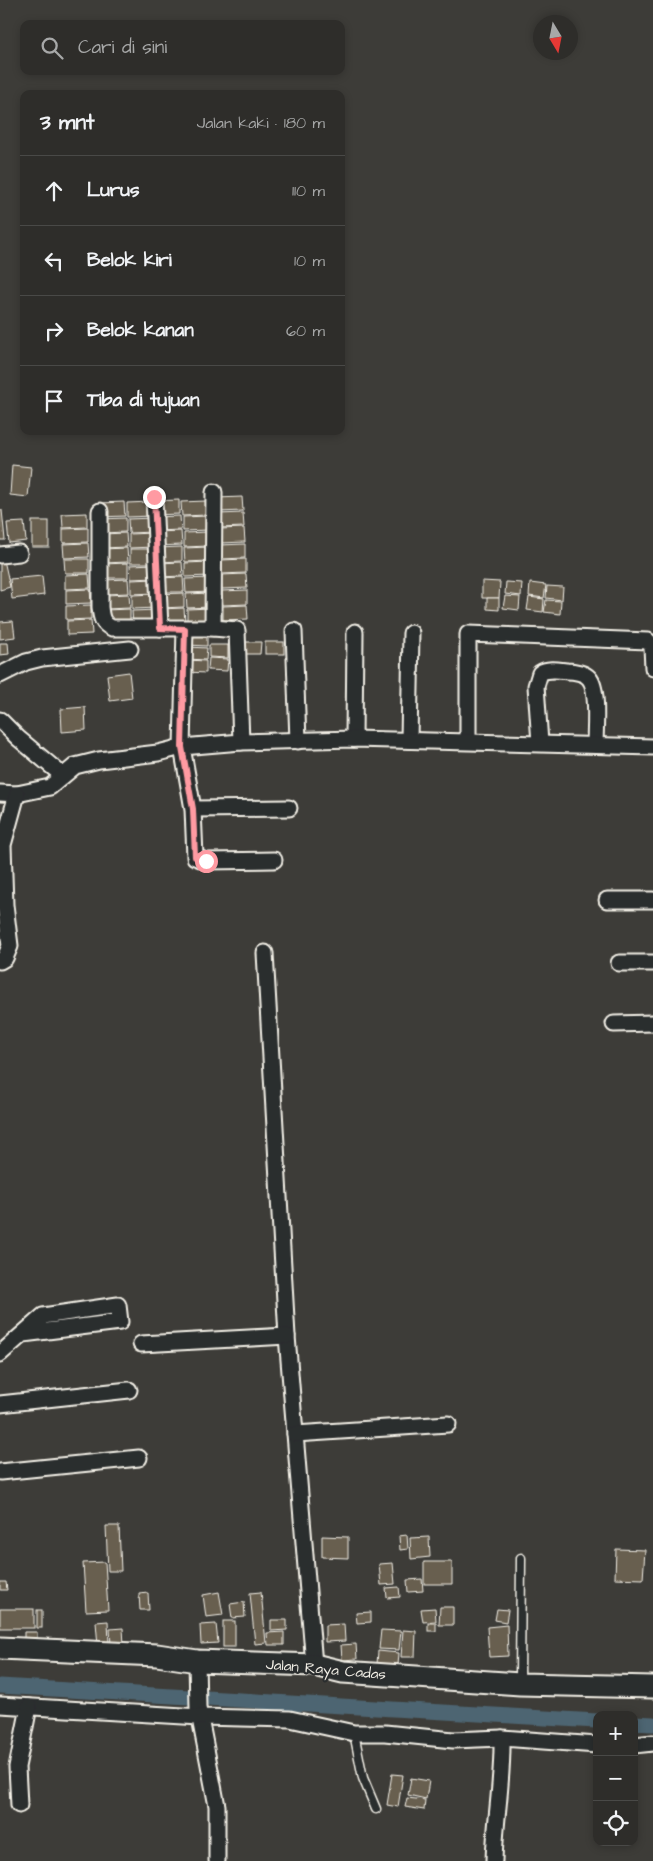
<!DOCTYPE html>
<html lang="id">
<head>
<meta charset="utf-8">
<style>
  body { margin:0; font-family:"Architects Daughter",sans-serif; background:#3a3936; color:#f1f3f6 }
  .controls { position:absolute; right:15px; bottom:15px; display:grid; overflow:hidden; border-radius:10px; box-shadow:0 2px 8px #0003 }
  .controls button { width:45px; height:45px; display:grid; place-items:center; padding:0; border:0; border-bottom:1px solid #494947; background:#2e2d2a; color:#f1f3f6; font:25px sans-serif }
  .compass { position:absolute; left:533px; top:15px; width:45px; height:45px; border-radius:50%; background:#2e2d2a; box-shadow:0 2px 8px #0003; rotate:170deg }
  .stop { position:absolute; width:15px; height:15px; margin:-11px; border:4px solid #ff9aa2; border-radius:50%; background:#fff }
  .stop.end { background:#ff9aa2; border-color:#fff; box-shadow:0 1px 5px #0008 }
  .list { margin:0; padding:0; list-style:none }
  h2 { display:flex; justify-content:space-between; align-items:center; height:65px; margin:0; padding:0 20px; font-size:21px }
  h2 small { font-size:16px; font-weight:400; color:#a7a8a8 }
  .list li { display:grid; grid-template-columns:32px 1fr auto; gap:15px; align-items:center; box-sizing:border-box; height:70px; padding:0 20px; border-top:1px solid #494947 }
  .list b { display:block; font-size:19px; white-space:nowrap }
  .list em { font-size:16px; font-style:normal; color:#a7a8a8 }
  .icon { flex:none; width:28px; height:28px; fill:none; stroke:currentColor; stroke-width:2; stroke-linecap:round; stroke-linejoin:round }
  .map { position:relative; flex:none; width:653px; height:1861px; overflow:hidden }
  .search { position:absolute; background:#2e2d2a; box-shadow:0 2px 8px #0003; left:20px; top:20px; width:325px; height:55px; display:flex; align-items:center; gap:12px; box-sizing:border-box; padding:0 18px; border-radius:10px; color:#a7a8a8; font-size:19px }
  .panel { position:absolute; background:#2e2d2a; box-shadow:0 2px 8px #0003; left:20px; top:90px; width:325px; height:345px; border-radius:10px }
  .map>svg:first-child { display:block }
  .lines { fill:none; stroke-linecap:round; stroke-linejoin:round }
  .canal { stroke:#4d6572; stroke-width:15 }
  .building { fill:#685e4f; stroke:#f4f1e8 }
  .lane-casing { stroke:#f4f1e8; stroke-width:11 }
  .street-casing { stroke:#f4f1e8; stroke-width:19 }
  .secondary-casing { stroke:#f4f1e8; stroke-width:25 }
  .lane { stroke:#2a2d2e; stroke-width:8 }
  .street { stroke:#2a2d2e; stroke-width:15 }
  .secondary { stroke:#2a2d2e; stroke-width:21 }
  .route { stroke:#ff9aa2; stroke-width:6 }
  .labels { text-anchor:middle; stroke-width:4.5; stroke-linejoin:round; paint-order:stroke }
  .street-label { font-size:15px; fill:#f4f1e8; stroke:#2a2d2e }
</style>
</head>
<body>
<div class="map">
<svg width="653" height="1861" viewBox="0 0 653 1861">
  <rect width="100%" height="100%" fill="#3d3c38"/>
  <filter id="ink" filterUnits="userSpaceOnUse"><feTurbulence type="fractalNoise" baseFrequency=".02" numOctaves="2"/><feDisplacementMap in="SourceGraphic" scale="10" xChannelSelector="R" yChannelSelector="G"/><feConvolveMatrix kernelMatrix="1 2 1 2 8 2 1 2 1" color-interpolation-filters="sRGB"/></filter>
  <g filter="url(#ink)">
    <g class="lines">
      <!-- canal -->
      <g class="canal">
        <polyline points="0,1686 597,1721"/>
        <polyline points="634,1723 653,1724"/>
      </g>
    </g>
    <!-- building -->
    <g class="building">
      <polygon points="12,465 31,467 28,497 10,495"/>
      <polygon points="242,497 243,511 218,512 217,498"/>
      <polygon points="179,500 179,514 155,515 154,501"/>
      <polygon points="206,501 207,515 182,516 181,502"/>
      <polygon points="124,502 125,516 100,517 100,503"/>
      <polygon points="151,502 152,516 127,517 127,503"/>
      <polygon points="0,510 2,510 5,540 0,540"/>
      <polygon points="87,513 87,527 63,528 62,514"/>
      <polygon points="243,513 244,527 219,528 219,514"/>
      <polygon points="180,516 181,530 156,531 155,517"/>
      <polygon points="208,516 208,530 183,531 183,517"/>
      <polygon points="126,518 126,532 101,533 101,519"/>
      <polygon points="153,518 153,532 129,533 128,519"/>
      <rect x="32" y="521" width="17" height="26"/>
      <polygon points="24,522 26,541 9,543 7,523"/>
      <polygon points="88,528 88,542 63,543 63,529"/>
      <polygon points="244,528 245,542 220,543 220,529"/>
      <polygon points="181,531 182,545 157,546 157,532"/>
      <polygon points="208,532 209,546 184,547 184,533"/>
      <polygon points="126,533 127,547 102,548 102,534"/>
      <polygon points="154,533 154,547 129,548 129,534"/>
      <polygon points="88,543 89,557 64,558 63,544"/>
      <polygon points="245,544 245,558 221,559 220,545"/>
      <polygon points="182,547 182,561 158,562 157,548"/>
      <polygon points="209,547 209,561 185,562 184,548"/>
      <polygon points="127,548 128,562 103,563 102,549"/>
      <polygon points="130,549 154,549 155,563 130,563"/>
      <polygon points="64,559 89,559 89,573 65,573"/>
      <polygon points="246,559 246,573 221,574 221,560"/>
      <polygon points="4,560 10,587 0,590 0,561"/>
      <polygon points="182,562 183,576 158,577 158,563"/>
      <polygon points="210,562 210,576 185,577 185,563"/>
      <polygon points="128,563 128,578 104,578 103,564"/>
      <polygon points="155,564 155,578 131,579 130,565"/>
      <polygon points="89,574 90,588 65,589 65,575"/>
      <polygon points="246,574 247,588 222,589 221,575"/>
      <polygon points="42,576 44,595 12,599 10,579"/>
      <polygon points="183,577 184,592 159,592 158,578"/>
      <polygon points="210,578 211,592 186,593 185,579"/>
      <polygon points="128,579 129,593 104,594 104,580"/>
      <polygon points="155,579 156,593 131,594 131,580"/>
      <polygon points="482,581 500,582 499,598 482,598"/>
      <polygon points="506,582 522,583 521,596 505,594"/>
      <polygon points="530,583 546,585 544,598 529,596"/>
      <polygon points="547,586 563,587 562,600 546,598"/>
      <polygon points="90,589 91,603 66,604 66,590"/>
      <polygon points="247,590 247,604 223,605 222,591"/>
      <polygon points="184,593 184,607 160,608 159,594"/>
      <polygon points="211,593 211,607 187,608 186,594"/>
      <polygon points="129,594 130,608 105,609 105,595"/>
      <polygon points="156,594 157,608 132,609 132,595"/>
      <polygon points="505,596 520,597 519,610 503,608"/>
      <polygon points="529,597 544,599 543,612 527,610"/>
      <polygon points="487,598 499,598 499,610 487,609"/>
      <polygon points="546,600 561,601 560,614 544,612"/>
      <polygon points="91,605 91,619 66,620 66,606"/>
      <polygon points="247,605 248,619 223,620 223,606"/>
      <polygon points="184,608 185,622 160,623 160,609"/>
      <polygon points="211,608 212,622 187,623 187,609"/>
      <polygon points="130,609 130,623 105,624 105,610"/>
      <polygon points="157,610 157,624 133,625 132,611"/>
      <polygon points="91,620 92,634 67,635 67,621"/>
      <polygon points="13,621 15,637 0,639 0,622"/>
      <polygon points="188,633 207,634 207,646 188,645"/>
      <polygon points="242,642 261,642 260,654 241,654"/>
      <rect x="265" y="642" width="19" height="12"/>
      <polygon points="0,643 8,643 9,654 0,655"/>
      <polygon points="209,645 228,645 228,658 209,657"/>
      <polygon points="188,647 207,648 206,660 187,659"/>
      <polygon points="209,658 228,659 227,671 208,670"/>
      <polygon points="187,660 206,661 206,673 187,672"/>
      <polygon points="129,672 132,698 110,701 107,675"/>
      <polygon points="85,707 86,730 62,732 61,709"/>
      <polygon points="106,1526 119,1526 121,1571 108,1571"/>
      <polygon points="407,1535 408,1549 400,1550 399,1536"/>
      <polygon points="322,1536 348,1537 348,1558 322,1557"/>
      <polygon points="429,1537 430,1557 411,1559 410,1538"/>
      <polygon points="616,1549 645,1550 643,1579 615,1578"/>
      <polygon points="105,1562 108,1610 86,1611 83,1563"/>
      <rect x="424" y="1562" width="28" height="22"/>
      <polygon points="393,1563 395,1584 381,1585 379,1564"/>
      <polygon points="422,1579 423,1591 408,1592 407,1580"/>
      <polygon points="0,1582 6,1582 7,1590 0,1590"/>
      <polygon points="399,1587 400,1597 387,1598 386,1588"/>
      <polygon points="219,1592 223,1615 206,1617 203,1595"/>
      <polygon points="261,1592 266,1643 255,1644 250,1593"/>
      <polygon points="148,1593 149,1610 140,1610 139,1594"/>
      <polygon points="244,1602 245,1617 232,1618 230,1604"/>
      <polygon points="440,1607 453,1607 453,1625 439,1625"/>
      <polygon points="435,1608 436,1621 423,1622 421,1609"/>
      <rect x="0" y="1609" width="34" height="19"/>
      <polygon points="497,1609 508,1610 506,1622 495,1620"/>
      <rect x="37" y="1610" width="5" height="18"/>
      <polygon points="371,1612 371,1622 357,1623 356,1613"/>
      <polygon points="271,1620 287,1620 287,1630 271,1631"/>
      <polygon points="108,1621 109,1645 98,1646 96,1622"/>
      <rect x="223" y="1621" width="12" height="26"/>
      <rect x="428" y="1623" width="8" height="8"/>
      <polygon points="216,1624 218,1643 201,1644 200,1625"/>
      <polygon points="344,1624 345,1641 325,1642 325,1625"/>
      <polygon points="507,1625 508,1656 489,1657 487,1627"/>
      <polygon points="123,1628 124,1645 111,1645 110,1629"/>
      <polygon points="381,1630 401,1631 399,1650 379,1649"/>
      <polygon points="403,1630 416,1631 415,1657 401,1657"/>
      <polygon points="24,1632 37,1632 37,1640 24,1639"/>
      <polygon points="284,1632 284,1645 268,1645 267,1633"/>
      <polygon points="356,1644 357,1659 342,1660 341,1645"/>
      <polygon points="378,1651 399,1653 398,1665 377,1664"/>
      <polygon points="392,1774 403,1775 398,1807 387,1805"/>
      <polygon points="411,1778 429,1781 426,1799 408,1795"/>
      <polygon points="407,1798 425,1800 424,1810 405,1807"/>
    </g>
    <g class="lines">
      <defs>
        <g id="lane">
          <polyline points="520,1682 521,1558"/>
          <polyline points="354,1733 363,1778 376,1809"/>
        </g>
        <g id="street">
          <polyline points="154,497 160,628"/>
          <path d="M 100,511 L 100,607 C 101,617 102,624 112,628 L 213,628 L 237,630 L 241,742"/>
          <polyline points="0,555 19,553"/>
          <polyline points="213,628 214,492"/>
          <polyline points="185,629 182,747 193,809 195,857 206,861 274,860"/>
          <polyline points="294,631 298,741"/>
          <polyline points="0,675 26,662 42,658 130,649"/>
          <polyline points="0,720 18,738 62,775"/>
          <polyline points="354,739 355,632"/>
          <polyline points="409,740 411,633"/>
          <polyline points="468,741 468,634 648,641 652,647 653,668"/>
          <path d="M 540,743 L 536,686 L 540,673 C 548,668 558,670 567,671 C 574,671 585,673 589,678 C 599,689 595,730 595,745"/>
          <polyline points="0,793 17,794 50,787 75,766 99,760 158,753 182,747 241,742 354,739 653,747"/>
          <polyline points="193,809 289,808"/>
          <polyline points="607,900 653,900"/>
          <polyline points="265,953 287,1336 314,1665"/>
          <polyline points="0,961 5,958 10,946 5,905 3,845 17,794"/>
          <polyline points="619,963 653,963"/>
          <polyline points="614,1024 653,1023"/>
          <polyline points="141,1344 287,1336"/>
          <polyline points="0,1354 43,1316 118,1305 120,1322 23,1334"/>
          <polyline points="0,1404 129,1390"/>
          <polyline points="295,1434 448,1424"/>
          <polyline points="0,1472 139,1458"/>
          <polyline points="197,1661 198,1708 217,1806 217,1861"/>
          <polyline points="0,1705 200,1717 290,1719 354,1733 385,1733 453,1740 502,1738 597,1745"/>
          <polyline points="634,1745 653,1743"/>
          <polyline points="19,1805 17,1767 29,1707"/>
          <path d="M 494,1861 C 495,1820 503,1779 502,1738"/>
        </g>
        <polyline id="secondary" points="0,1648 157,1655 197,1661 314,1665 343,1672 520,1684 653,1687"/>
      </defs>
      <!-- lane casing -->
      <use href="#lane" class="lane-casing"/>
      <!-- street casing -->
      <use href="#street" class="street-casing"/>
      <!-- secondary casing -->
      <use href="#secondary" class="secondary-casing"/>
      <!-- lane -->
      <use href="#lane" class="lane"/>
      <!-- street -->
      <use href="#street" class="street"/>
      <!-- secondary -->
      <use href="#secondary" class="secondary"/>
    </g>
  </g>
  <g class="lines" filter="url(#ink)">
    <!-- route -->
    <polyline class="route" points="154,497 160,628 185,629 182,747 193,809 195,857 206,861"/>
  </g>
  <g class="labels">
    <!-- street labels -->
    <g class="street-label">
      <text transform="translate(326 1669) rotate(5)" y="5">Jalan Raya Cadas</text>
    </g>
  </g>
</svg>
<div class="controls">
<button>+</button>
<button>−</button>
<button><svg class="icon" aria-label="locate" viewBox="0 0 24 24"><circle cx="12" cy="12" r="6"/><path d="M12 2v4M12 18v4M2 12h4M18 12h4"/></svg></button>
</div>
<svg class="compass" viewBox="-18 -18 36 36"><path d="M0-13l5 13h-10z" fill="#e53935"/><path d="M0 13l5-13h-10z" fill="#a7a8a8"/></svg>
<div class="stop" style="left:206px;top:861px"></div>
<div class="stop end" style="left:154px;top:497px"></div>
<div class="search"><svg class="icon" aria-label="search" viewBox="0 0 24 24"><circle cx="10" cy="10" r="6"/><path d="M15 15l6 6"/></svg>Cari di sini</div>
<section class="panel">
<h2>3 mnt<small>Jalan kaki · 180 m</small></h2>
<ul class="list">
<li><svg class="icon" aria-label="ahead" viewBox="0 0 24 24"><path d="M12 20V5M6 11l6-6 6 6"/></svg><div><b>Lurus</b></div><em>110 m</em></li>
<li><svg class="icon" aria-label="left" viewBox="0 0 24 24"><path d="M17 20v-9H6M10 6l-5 5 5 5"/></svg><div><b>Belok kiri</b></div><em>10 m</em></li>
<li><svg class="icon" aria-label="right" viewBox="0 0 24 24"><path d="M7 20v-9h11M14 6l5 5-5 5"/></svg><div><b>Belok kanan</b></div><em>60 m</em></li>
<li><svg class="icon" aria-label="arrive" viewBox="0 0 24 24"><path d="M6 21V4h12l-3 4 3 4H6"/></svg><div><b>Tiba di tujuan</b></div></li>
</ul>
</section>
</div>
</body>
</html>
